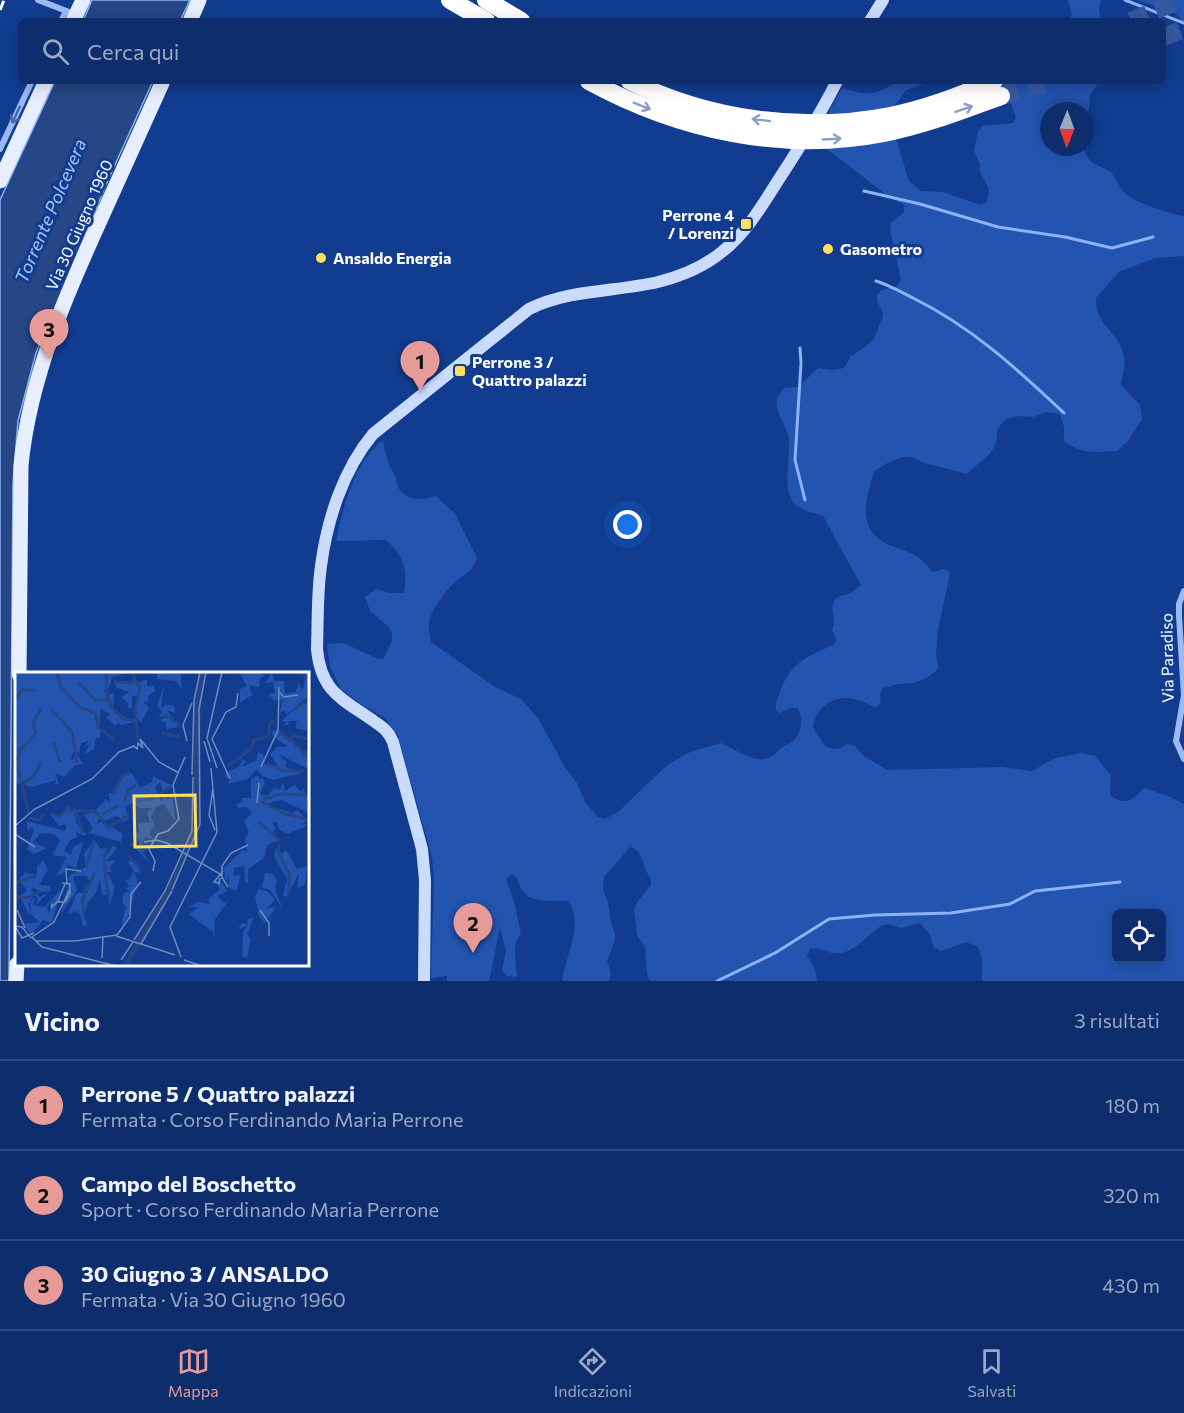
<!DOCTYPE html>
<html lang="it">
<head>
<meta charset="utf-8">
<style>
  body { margin:0; font-family:Commissioner,sans-serif; background:#163572; color:#f1f3f6 }
  .controls { position:absolute; right:18px; bottom:18px; display:grid; overflow:hidden; border-radius:9px; box-shadow:0 3px 15px #0003 }
  .controls button { width:54px; height:54px; display:grid; place-items:center; padding:0; border:0; border-bottom:2px solid #2d497f; background:#0d2d6c; color:#f1f3f6; font:30px sans-serif }
  .compass { position:absolute; left:1040px; top:102px; width:54px; height:54px; border-radius:50%; background:#0d2d6c; box-shadow:0 3px 15px #0003; rotate:181deg }
  .you { position:absolute; left:628px; top:525px; width:21px; height:21px; margin:-15px; border:4px solid #fff; border-radius:50%; background:#1a73e8; box-shadow:0 0 0 9px #1a73e833 }
  .badge { display:grid; place-items:center; width:39px; height:39px; border-radius:50%; background:#e69b98; color:#111; font-size:20px; font-weight:700 }
  .pin { position:absolute; translate:-50% -50px; filter:drop-shadow(0 2px 3px #0008) }
  .pin::after { content:''; position:absolute; top:32px; width:21px; height:18px; background:inherit; clip-path:polygon(0 0,100% 0,50% 100%) }
  .list { margin:0; padding:0; list-style:none }
  h2 { display:flex; justify-content:space-between; align-items:center; height:78px; margin:0; padding:0 24px; font-size:26px }
  h2 small { font-size:20px; font-weight:400; color:#9aa8c2 }
  .list li { display:grid; grid-template-columns:39px 1fr auto; gap:18px; align-items:center; box-sizing:border-box; height:90px; padding:0 24px; border-top:2px solid #2d497f }
  .list b { display:block; font-size:22px; white-space:nowrap }
  .list p { margin:0; font-size:20px; white-space:nowrap; color:#9aa8c2 }
  .list em { font-size:20px; font-style:normal; color:#9aa8c2 }
  .icon { flex:none; width:33px; height:33px; fill:none; stroke:currentColor; stroke-width:2; stroke-linecap:round; stroke-linejoin:round }
  .map { position:relative; flex:none; width:1184px; height:981px; overflow:hidden }
  .search { position:absolute; background:#0d2d6c; box-shadow:0 3px 15px #0003; left:18px; right:18px; top:18px; height:66px; display:flex; align-items:center; gap:15px; box-sizing:border-box; padding:0 21px; border-radius:9px; color:#9aa8c2; font-size:22px }
  .sheet { height:348px; background:#0d2d6c }
  nav { display:flex; justify-content:space-around; align-items:center; box-sizing:border-box; height:84px; border-top:2px solid #2d497f; background:#0d2d6c; font-size:16px; color:#9aa8c2 }
  nav a { display:grid; justify-items:center; gap:3px }
  nav .on { color:#e69b98 }
  .map>svg:first-child { display:block }
  .green { fill:#2354af; fill-rule:evenodd }
  .water { fill:#264685; stroke:#8db3f6; stroke-width:1.5 }
  .lines { fill:none; stroke-linecap:round; stroke-linejoin:round }
  .stream { stroke:#8db3f6; stroke-width:3 }
  .motorway-tunnel { stroke:#3559a1; stroke-width:18; stroke-dasharray:18 9; stroke-linecap:butt }
  .minor { stroke:#9bbaf2; stroke-width:6 }
  .secondary { stroke:#cadbfc; stroke-width:12 }
  .primary { stroke:#e7eeff; stroke-width:15 }
  .motorway { stroke:#fff; stroke-width:18 }
  .rail { stroke:#fff; stroke-width:3; stroke-dasharray:10 4.5; stroke-linecap:butt }
  .oneway { stroke:#889ec8 }
  .oneway2 { stroke:#4168b2 }
  .poi-dot { fill:#ffe05d; stroke:#113c90; stroke-width:2 }
  .labels { text-anchor:middle; stroke-width:6; stroke-linejoin:round; paint-order:stroke }
  .poi-label { font-size:16px; font-weight:bold; fill:#fff; stroke:#113c90; text-anchor:start }
  .street-label { font-size:16px; fill:#fff; stroke:#113c90 }
  .water-label { font-size:18px; font-style:italic; fill:#a7c5f9; stroke:#113c90 }
  .inset-river { fill:none; stroke:#264685; stroke-width:3 }
  .inset-road { fill:none; stroke:#708abc; stroke-width:1.5 }
  .view { fill:#ffe05d; fill-opacity:0.15; stroke:#ffe05d; stroke-width:3 }
  .inset-edge { fill:none; stroke:#fff; stroke-width:3 }
</style>
</head>
<body>
<div class="map">
<svg width="1184" height="981" viewBox="0 0 1184 981">
  <rect width="100%" height="100%" fill="#113c90"/>
  <!-- green -->
  <g class="green">
    <polygon points="1068,0 1101,0 1099,10 1101,21 1068,21 1072,15"/>
    <polygon points="1138,0 1184,0 1184,22 1176,14"/>
    <path d="M 897,81 L 925,81 L 923,84 L 906,90 L 895,105 L 895,135 L 909,181 L 921,191 L 943,192 L 981,205 L 987,202 L 989,189 L 979,170 L 980,164 L 974,151 L 978,131 L 982,126 L 1013,123 L 1016,117 L 1002,81 L 1100,81 L 1090,95 L 1089,109 L 1085,120 L 1085,111 L 1049,111 L 1049,147 L 1082,147 C 1092,167 1092,161 1109,171 C 1117,176 1119,189 1126,194 C 1135,202 1172,215 1184,216 L 1184,256 L 1155,258 L 1119,272 L 1096,298 C 1094,324 1120,332 1124,357 C 1126,365 1122,376 1121,385 L 1140,405 L 1142,419 L 1127,442 L 1117,451 C 1094,452 1083,455 1064,441 L 1064,427 L 1060,414 L 1046,412 L 1033,417 L 1019,416 L 1006,419 L 997,429 C 1000,452 982,460 966,474 C 953,470 941,467 928,464 C 923,463 919,460 914,458 C 900,454 885,464 874,472 C 866,497 857,528 885,543 C 906,553 918,551 932,572 L 945,569 L 950,573 L 938,630 L 936,655 L 939,668 C 915,691 907,678 882,689 L 880,695 L 881,702 L 877,707 C 871,707 869,704 864,702 C 842,692 818,701 813,726 C 823,745 827,756 848,744 L 855,746 L 864,756 L 887,770 L 1003,767 L 1032,771 L 1055,758 L 1082,753 L 1095,756 L 1111,775 L 1110,795 C 1124,807 1134,800 1144,788 L 1168,796 L 1184,804 L 1184,981 L 982,981 L 982,959 L 978,947 L 966,942 L 941,951 L 934,948 L 930,935 L 920,923 L 901,928 L 888,924 L 881,926 C 857,943 849,963 817,948 L 810,949 L 807,956 L 815,968 L 817,981 L 650,981 L 647,974 L 645,947 L 637,935 L 634,909 L 637,902 L 651,885 L 651,879 C 642,868 644,850 630,847 L 604,877 L 603,889 L 608,902 L 611,922 L 615,934 L 615,941 L 607,961 L 611,973 L 609,981 L 562,981 C 565,955 585,926 568,901 C 554,901 529,903 522,890 C 518,883 519,879 512,874 L 506,879 L 515,905 L 521,934 C 511,944 516,964 517,977 L 506,976 L 502,970 L 506,951 L 500,928 L 489,981 L 447,981 L 447,976 L 431,978 L 434,879 L 432,857 L 398,736 L 385,718 L 359,703 L 341,689 L 330,667 L 327,644 L 344,643 L 378,659 L 384,658 L 392,640 L 392,633 L 389,627 L 370,611 L 365,597 L 376,589 L 390,593 L 404,593 C 408,568 404,557 386,540 L 336,541 C 343,507 354,462 383,440 C 386,457 387,461 395,476 C 397,480 397,486 400,490 C 409,502 424,500 436,496 L 456,515 L 477,558 C 472,573 465,573 455,582 C 447,589 430,612 429,622 C 428,628 430,636 431,642 L 495,687 L 521,699 L 538,718 L 565,767 L 577,783 L 585,802 L 598,817 L 605,819 L 618,812 L 667,765 L 690,752 L 721,743 C 733,748 751,761 764,759 C 773,758 777,751 784,746 C 787,744 792,742 795,739 C 802,731 803,716 797,708 L 790,708 L 780,713 L 776,711 C 775,704 777,699 780,692 C 791,661 807,657 835,644 L 836,640 L 832,629 C 838,619 828,610 835,600 C 838,595 843,596 848,594 C 853,592 857,588 861,585 L 823,516 C 812,512 797,510 791,499 C 783,482 791,456 789,439 C 787,425 774,413 777,399 C 778,396 782,391 784,388 L 798,387 L 818,368 L 831,370 L 844,368 L 851,356 L 862,349 L 873,340 L 882,320 L 883,313 L 877,301 L 877,294 L 882,290 L 897,286 L 901,280 L 890,230 L 891,223 L 904,212 L 904,205 L 892,199 L 814,139 L 842,88 C 867,95 875,97 897,81 ZM 1116,914 L 1162,914 L 1162,958 L 1116,958 Z"/>
  </g>
  <!-- water -->
  <g class="water">
    <polygon points="92,0 190,0 180,21 83,21"/>
    <polygon points="55,81 153,81 109,178 36,353 18,421 13,483 9,981 0,981 0,200"/>
  </g>
  <g class="lines">
    <!-- stream -->
    <g class="stream">
      <polyline points="1125,0 1184,23"/>
      <polyline points="864,191 920,204 998,227 1065,237 1112,248 1153,237"/>
      <path d="M 876,281 C 889,285 901,292 913,298 C 972,327 1017,369 1064,413"/>
      <polyline points="800,348 801,363 795,460 805,500"/>
      <polyline points="717,981 775,953 829,919 875,915 951,913 1010,904 1035,891 1120,882"/>
    </g>
    <!-- motorway-tunnel -->
    <g class="motorway-tunnel">
      <polyline points="1131,21 1180,0"/>
      <polyline points="1163,37 1184,29"/>
      <polyline points="1001,96 1052,81"/>
    </g>
    <!-- minor -->
    <g class="minor">
      <polyline points="38,0 74,14"/>
      <polyline points="61,21 66,11"/>
      <polyline points="0,149 32,81"/>
      <polyline points="1184,591 1179,604 1179,616 1184,695 1176,741 1184,759"/>
    </g>
    <!-- secondary -->
    <g class="secondary">
      <polyline points="870,21 883,0"/>
      <path d="M 424,981 L 425,880 L 422,849 L 393,742 C 389,732 384,728 375,722 C 343,699 321,693 317,649 C 318,621 317,593 321,566 C 327,520 343,470 373,434 L 529,309 C 570,289 615,292 658,282 C 682,276 704,267 723,251 C 747,232 763,204 779,179 C 800,147 820,115 837,81"/>
    </g>
    <!-- primary -->
    <g class="primary">
      <polyline points="73,21 83,0"/>
      <polyline points="190,21 199,0"/>
      <polyline points="0,181 46,81"/>
      <path d="M 19,674 L 21,465 C 30,376 66,295 103,214 C 123,170 143,125 163,81"/>
      <polyline points="16,981 17,964"/>
    </g>
    <!-- motorway -->
    <g class="motorway">
      <polyline points="450,0 486,21"/>
      <polyline points="486,0 521,21"/>
      <path d="M 589,81 C 679,130 782,153 884,133 C 924,125 963,110 1001,96"/>
      <path d="M 630,81 C 709,120 803,133 890,116 C 926,109 960,96 994,81"/>
    </g>
    <!-- rail -->
    <polyline class="rail" points="0,10 4,0"/>
  </g>
  <!-- one-way arrows -->
  <defs><path id="oneway-shaft" d="M-6 0H5M1.5-3L5.5 0L1.5 3" fill="none" stroke-width="1.6" stroke-linecap="round" stroke-linejoin="round" transform="scale(1.5)"/></defs>
  <g class="oneway">
    <use href="#oneway-shaft" transform="translate(642 106) rotate(22)"/>
    <use href="#oneway-shaft" transform="translate(964 109) rotate(-19)"/>
    <use href="#oneway-shaft" transform="translate(761 120) rotate(-173)"/>
    <use href="#oneway-shaft" transform="translate(832 139) rotate(-3)"/>
  </g>
  <use class="oneway2" href="#oneway-shaft" transform="translate(16 115) rotate(115)"/>
  <!-- markers -->
  <g class="poi-dot">
    <rect x="740" y="218" width="12" height="12" rx="3"/>
    <circle cx="828" cy="249" r="6"/>
    <circle cx="321" cy="258" r="6"/>
    <rect x="454" y="365" width="12" height="12" rx="3"/>
  </g>
  <g class="labels">
    <!-- poi labels -->
    <g class="poi-label">
      <text x="734" y="221" text-anchor="end">Perrone 4<tspan x="734" dy="18">/ Lorenzi</tspan></text>
      <text x="840" y="255">Gasometro</text>
      <text x="333" y="264">Ansaldo Energia</text>
      <text x="472" y="368">Perrone 3 /<tspan x="472" dy="18">Quattro palazzi</tspan></text>
    </g>
    <!-- street labels -->
    <g class="street-label">
      <text transform="translate(79 225) rotate(-66)" y="6">Via 30 Giugno 1960</text>
      <text transform="translate(1167 658) rotate(-91)" y="6">Via Paradiso</text>
    </g>
    <!-- water labels -->
    <g class="water-label">
      <text transform="translate(51 211) rotate(-67)" y="6">Torrente Polcevera</text>
    </g>
  </g>
  <!-- overview -->
  <g transform="translate(15 672)">
    <rect width="294" height="294" fill="#113c90"/>
    <path d="M 0,0 L 116,0 L 97,5 L 94,16 L 89,19 L 91,24 L 99,21 L 98,38 L 120,50 L 105,53 L 100,44 L 103,51 L 100,54 L 91,45 L 96,42 L 85,37 L 85,66 L 81,66 L 79,77 L 68,83 L 76,71 L 68,76 L 74,69 L 66,71 L 64,82 L 60,78 L 55,87 L 58,88 L 61,80 L 68,92 L 60,93 L 49,105 L 40,101 L 44,112 L 40,112 L 41,108 L 17,115 L 1,111 ZM 142,0 L 166,2 L 166,18 L 162,9 L 142,7 ZM 224,0 L 246,0 L 250,4 L 245,6 L 244,15 L 234,13 L 237,23 L 225,31 L 225,17 L 232,14 ZM 251,0 L 253,5 L 257,1 L 259,9 L 269,9 L 270,22 L 281,20 L 284,10 L 287,20 L 291,4 L 289,8 L 290,2 L 285,3 L 284,0 L 294,0 L 292,25 L 271,43 L 269,38 L 265,41 L 267,29 L 274,26 L 259,29 L 255,24 L 253,27 L 254,22 L 260,21 L 258,10 L 249,11 L 254,7 ZM 118,6 L 124,11 L 132,7 L 132,14 L 138,14 L 140,19 L 133,24 L 133,30 L 128,29 L 134,36 L 126,50 L 121,45 L 122,24 L 117,24 L 117,36 L 113,36 L 113,31 L 106,25 L 115,20 L 102,16 L 99,9 L 119,11 ZM 149,14 L 146,37 L 150,33 L 159,34 L 160,41 L 152,38 L 163,55 L 152,57 L 150,50 L 144,48 L 152,45 L 143,44 L 148,40 L 142,34 ZM 294,31 L 292,59 L 280,56 L 282,49 L 275,49 L 273,53 L 268,53 L 271,50 L 267,49 L 283,33 ZM 259,58 L 266,59 L 290,80 L 294,77 L 294,97 L 263,82 L 272,90 L 270,95 L 287,101 L 258,108 L 247,104 L 250,111 L 245,122 L 252,124 L 259,116 L 265,118 L 268,110 L 270,119 L 280,113 L 286,120 L 289,116 L 290,122 L 294,121 L 294,141 L 267,128 L 250,132 L 276,141 L 283,138 L 292,149 L 287,152 L 294,153 L 272,162 L 265,158 L 262,150 L 257,151 L 260,156 L 257,163 L 266,168 L 253,172 L 249,186 L 233,197 L 233,212 L 230,210 L 229,194 L 219,196 L 218,204 L 226,203 L 221,219 L 214,216 L 214,203 L 211,210 L 209,196 L 228,178 L 232,180 L 230,167 L 234,160 L 229,149 L 237,141 L 231,135 L 222,136 L 222,132 L 228,129 L 226,126 L 236,126 L 236,108 L 242,103 L 246,108 L 247,104 L 242,97 L 233,107 L 213,112 L 215,107 L 210,105 L 211,101 L 224,94 L 229,87 L 231,90 L 226,95 L 242,88 L 243,80 L 248,82 L 250,92 L 263,94 L 255,82 L 262,75 L 273,74 L 261,67 L 256,61 ZM 116,100 L 125,116 L 137,110 L 138,104 L 158,114 L 148,121 L 145,110 L 140,115 L 147,131 L 149,122 L 153,128 L 157,123 L 160,149 L 149,132 L 141,135 L 136,145 L 140,154 L 134,161 L 139,168 L 130,165 L 125,175 L 132,177 L 128,181 L 138,194 L 116,172 L 124,175 L 125,168 L 118,163 L 124,160 L 123,152 L 135,150 L 132,140 L 138,136 L 124,136 L 117,131 L 110,135 L 114,146 L 105,152 L 108,148 L 102,144 L 90,149 L 81,138 L 91,127 L 95,130 L 94,121 L 99,121 L 110,101 ZM 52,135 L 57,139 L 60,135 L 61,151 L 71,161 L 70,164 L 61,160 L 62,165 L 55,168 L 49,178 L 56,183 L 58,175 L 68,170 L 61,196 L 53,193 L 49,201 L 41,204 L 52,185 L 38,183 L 45,168 L 39,162 L 26,161 L 18,170 L 32,176 L 19,182 L 12,177 L 19,158 L 16,155 L 13,159 L 11,149 L 51,159 L 51,152 L 44,154 L 35,142 L 45,144 ZM 77,140 L 86,143 L 81,153 L 87,149 L 108,162 L 106,170 L 74,161 L 78,156 L 69,143 ZM 79,168 L 86,177 L 91,175 L 93,182 L 98,173 L 102,176 L 90,190 L 101,188 L 94,196 L 97,200 L 92,200 L 100,216 L 94,235 L 95,215 L 94,223 L 87,223 L 85,207 L 81,221 L 72,231 L 69,246 L 73,253 L 68,254 L 65,242 L 60,239 L 53,242 L 62,221 L 68,221 L 75,209 L 71,204 L 58,204 L 62,218 L 46,242 L 55,203 L 71,195 L 69,182 ZM 260,176 L 267,182 L 271,178 L 282,197 L 292,194 L 290,213 L 282,216 L 284,201 L 272,225 L 268,223 L 272,207 L 260,186 ZM 117,186 L 126,201 L 119,200 L 123,210 L 112,248 L 106,253 L 111,235 L 107,230 L 109,221 L 115,219 L 110,216 L 115,215 L 110,208 L 115,207 L 119,199 L 113,190 ZM 28,188 L 33,198 L 24,213 L 34,214 L 36,219 L 26,220 L 17,215 L 16,218 L 25,225 L 33,221 L 21,233 L 23,225 L 19,223 L 13,232 L 15,238 L 15,245 L 5,224 L 12,219 L 4,207 L 10,201 L 22,203 L 22,195 ZM 250,201 L 258,202 L 262,209 L 260,217 L 267,236 L 256,219 L 247,215 ZM 206,210 L 213,219 L 202,224 L 209,231 L 214,228 L 200,247 L 199,270 L 198,260 L 174,242 L 183,235 L 174,235 L 183,230 L 195,232 L 193,227 L 205,217 L 202,212 ZM 46,217 L 37,251 L 28,248 L 16,263 L 8,252 L 24,250 L 16,242 L 15,230 L 21,224 L 18,233 L 31,235 L 37,222 L 32,236 L 35,243 L 35,230 ZM 244,217 L 252,219 L 260,228 L 252,236 L 260,235 L 255,244 L 258,250 L 254,245 L 250,251 L 244,245 L 240,224 ZM 239,245 L 232,262 L 236,267 L 232,286 L 227,284 L 228,261 L 232,254 L 223,257 L 227,251 L 233,253 L 232,248 Z" fill="#2354af"/>
    <path d="M 185,0 L 190,0 L 186,17 L 185,149 L 157,218 L 113,294 L 107,294 L 151,219 L 179,156 L 179,30 Z" fill="#264685"/>
    <path class="inset-river" d="M 42,0 L 46,15 L 65,35 L 80,41 L 84,56 L 99,68M 88,0 L 92,5 L 91,19 L 96,35 L 107,46 L 120,49M 117,0 L 125,16 L 120,39 L 123,67M 101,10 L 120,11M 64,11 L 80,28 L 94,28M 0,28 L 7,18 L 21,18M 36,37 L 57,60 L 62,91M 279,38 L 294,27M 149,42 L 165,53M 265,60 L 274,68 L 279,64 L 294,67M 146,61 L 165,65M 276,68 L 294,86M 38,70 L 45,90M 252,91 L 268,99 L 288,99M 213,94 L 237,76 L 239,68 L 253,64 L 255,51 L 260,49M 7,113 L 22,100 L 25,90M 98,122 L 107,105 L 115,100M 247,128 L 265,122 L 294,123M 122,129 L 137,127 L 156,115M 246,129 L 268,141 L 294,148M 109,130 L 114,117 L 121,113M 61,140 L 68,161M 14,141 L 2,91 L 5,78 L 21,62 L 18,51 L 26,36M 36,142 L 45,144 L 53,135 L 56,139 L 79,139 L 93,155 L 114,143M 87,142 L 104,133M 14,146 L 24,148 L 29,142M 244,150 L 263,167M 115,172 L 133,178M 264,172 L 263,180 L 275,204 L 273,223M 92,177 L 89,187 L 93,226M 112,182 L 126,197M 71,196 L 79,168M 0,211 L 21,204M 0,228 L 1,224 L 12,226 L 24,220M 69,246 L 68,227 L 79,202"/>
    <path class="inset-road" d="M 264,20 L 269,25 L 283,23M 172,69 L 168,53 L 177,31M 189,69 L 195,90M 246,95 L 263,58 L 264,15M 202,96 L 192,66 L 207,0M 177,103 L 179,28 L 185,0M 215,107 L 197,67 L 211,40 L 221,35 L 223,21M 198,116 L 194,143 L 200,158M 242,131 L 244,111M 20,137 L 77,107 L 104,80 L 119,74 L 122,77 L 123,71 L 128,76 L 125,67 L 144,90 L 164,101M 0,154 L 21,136M 0,162 L 20,175M 129,170 L 141,168 L 152,171 L 205,202 L 213,215M 138,199 L 140,189 L 134,177 L 143,162 L 153,159 L 164,147 L 158,113 L 170,85M 205,206 L 204,211 L 199,210 L 208,199M 207,207 L 207,194 L 216,181 L 233,173M 52,213 L 51,197 L 66,199M 157,218 L 185,152 L 184,37 L 191,0M 54,219 L 39,250 L 17,265 L 27,275 L 59,283M 41,230 L 50,230 L 55,222 L 55,212 L 47,211M 37,232 L 37,235 L 43,229 L 50,212M 2,238 L 10,256M 245,238 L 254,251 L 254,264M 0,254 L 7,266 L 19,261M 0,254 L 7,255 L 16,266M 102,263 L 115,245 L 116,222 L 126,210M 101,264 L 160,283M 119,268 L 150,219 L 177,159 L 178,105M 20,269 L 60,269M 60,269 L 102,263M 126,272 L 157,219M 54,282 L 101,294M 166,285 L 155,255 L 202,160 L 196,96M 87,286 L 88,265M 106,288 L 118,270M 169,288 L 187,294"/>
    <path class="view" d="M 180,123 L 181,174 L 120,175 L 119,124 Z"/>
    <rect width="294" height="294" class="inset-edge"/>
  </g>
</svg>
<div class="controls">
<button><svg class="icon" aria-label="locate" viewBox="0 0 24 24"><circle cx="12" cy="12" r="6"/><path d="M12 2v4M12 18v4M2 12h4M18 12h4"/></svg></button>
</div>
<svg class="compass" viewBox="-18 -18 36 36"><path d="M0-13l5 13h-10z" fill="#e53935"/><path d="M0 13l5-13h-10z" fill="#9aa8c2"/></svg>
<div class="you"></div>
<div class="pin badge" style="left:420px;top:391px">1</div>
<div class="pin badge" style="left:473px;top:953px">2</div>
<div class="pin badge" style="left:49px;top:359px">3</div>
<div class="search"><svg class="icon" aria-label="search" viewBox="0 0 24 24"><circle cx="10" cy="10" r="6"/><path d="M15 15l6 6"/></svg>Cerca qui</div>
</div>
<section class="sheet">
<h2>Vicino<small>3 risultati</small></h2>
<ul class="list">
<li><span class="badge">1</span><div><b>Perrone 5 / Quattro palazzi</b><p>Fermata · Corso Ferdinando Maria Perrone</p></div><em>180 m</em></li>
<li><span class="badge">2</span><div><b>Campo del Boschetto</b><p>Sport · Corso Ferdinando Maria Perrone</p></div><em>320 m</em></li>
<li><span class="badge">3</span><div><b>30 Giugno 3 / ANSALDO</b><p>Fermata · Via 30 Giugno 1960</p></div><em>430 m</em></li>
</ul>
</section>
<nav>
<a class="on"><svg class="icon" aria-label="map" viewBox="0 0 24 24"><path d="M3 6l6-2 6 2 6-2v14l-6 2-6-2-6 2zM9 4v14M15 6v14"/></svg>Mappa</a>
<a><svg class="icon" aria-label="directions" viewBox="0 0 24 24"><path d="M12 3l9 9-9 9-9-9zM9 14v-3h6M13 9l2 2-2 2"/></svg>Indicazioni</a>
<a><svg class="icon" aria-label="saved" viewBox="0 0 24 24"><path d="M7 4h10v16l-5-4-5 4z"/></svg>Salvati</a>
</nav>
</body>
</html>
